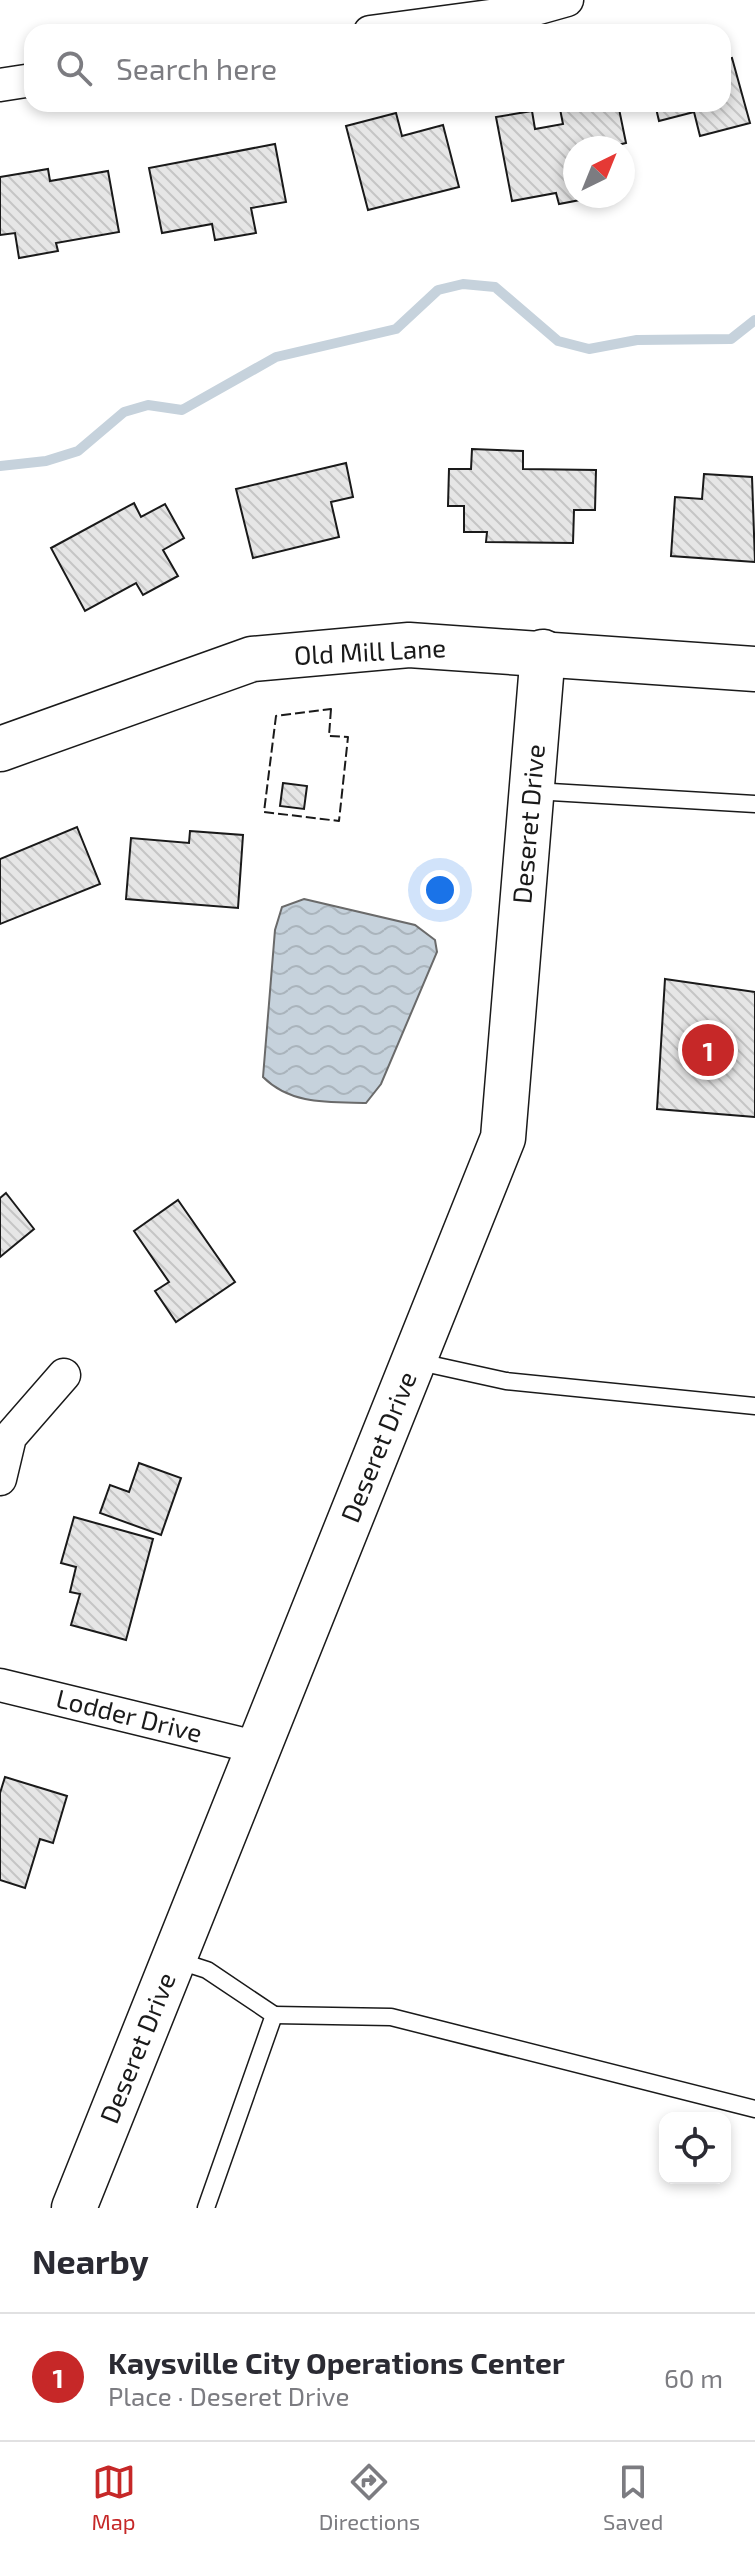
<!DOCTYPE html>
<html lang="en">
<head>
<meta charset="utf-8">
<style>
  body { margin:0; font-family:"Exo 2",sans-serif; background:#f7f7f7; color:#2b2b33 }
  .controls { position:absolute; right:24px; bottom:24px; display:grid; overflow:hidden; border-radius:16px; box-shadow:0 4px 12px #0003 }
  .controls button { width:72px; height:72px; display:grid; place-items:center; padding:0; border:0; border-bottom:2px solid #e1e1e2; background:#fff; color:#2b2b33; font:40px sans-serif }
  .compass { position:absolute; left:563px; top:136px; width:72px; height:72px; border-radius:50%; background:#fff; box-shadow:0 4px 12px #0003; rotate:43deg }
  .you { position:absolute; left:440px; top:890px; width:28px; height:28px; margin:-20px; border:6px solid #fff; border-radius:50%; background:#1a73e8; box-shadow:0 0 0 12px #1a73e833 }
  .badge { display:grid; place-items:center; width:52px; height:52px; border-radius:50%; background:#c62828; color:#fff; font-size:26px; font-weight:700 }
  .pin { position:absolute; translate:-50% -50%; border:4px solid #fff; box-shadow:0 2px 8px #0006 }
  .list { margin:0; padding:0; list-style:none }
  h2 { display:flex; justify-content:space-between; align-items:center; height:104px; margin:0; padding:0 32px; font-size:34px }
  h2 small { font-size:26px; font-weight:400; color:#7c7c81 }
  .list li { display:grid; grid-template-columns:52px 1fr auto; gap:24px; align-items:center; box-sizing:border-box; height:128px; padding:0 32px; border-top:2px solid #e1e1e2 }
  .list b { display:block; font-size:30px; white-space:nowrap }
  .list p { margin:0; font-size:26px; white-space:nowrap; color:#7c7c81 }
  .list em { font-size:26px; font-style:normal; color:#7c7c81 }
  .icon { flex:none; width:44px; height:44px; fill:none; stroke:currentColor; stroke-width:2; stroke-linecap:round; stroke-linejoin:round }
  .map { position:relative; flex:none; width:755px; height:2208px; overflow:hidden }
  .search { position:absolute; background:#fff; box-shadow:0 4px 12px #0003; left:24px; right:24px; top:24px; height:88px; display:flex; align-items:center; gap:20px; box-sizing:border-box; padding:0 28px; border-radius:24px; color:#7c7c81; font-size:30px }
  .sheet { height:232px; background:#fff }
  nav { display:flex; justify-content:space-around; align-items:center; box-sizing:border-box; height:112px; border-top:2px solid #e1e1e2; background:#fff; font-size:22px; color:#7c7c81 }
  nav a { display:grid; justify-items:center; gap:4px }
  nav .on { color:#c62828 }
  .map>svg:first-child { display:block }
  .water { fill:url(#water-waves); stroke:#6a6a6a; stroke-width:2 }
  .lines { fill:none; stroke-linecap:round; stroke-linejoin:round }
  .stream { stroke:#c6d2dc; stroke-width:10 }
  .building { fill:url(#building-back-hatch); stroke:#1a1a1a; stroke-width:2 }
  .lane-casing { stroke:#1a1a1a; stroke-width:19 }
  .street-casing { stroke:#1a1a1a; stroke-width:35 }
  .secondary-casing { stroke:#1a1a1a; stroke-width:47 }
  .lane { stroke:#fff; stroke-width:16 }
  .street { stroke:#fff; stroke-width:32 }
  .secondary { stroke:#fff; stroke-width:44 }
  .fence { stroke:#1a1a1a; stroke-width:2; stroke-dasharray:10 4; stroke-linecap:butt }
  .labels { text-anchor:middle; stroke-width:6; stroke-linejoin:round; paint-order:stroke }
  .street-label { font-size:26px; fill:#1a1a1a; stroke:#fff }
</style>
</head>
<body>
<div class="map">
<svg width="755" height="2208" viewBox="0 0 755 2208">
  <defs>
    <pattern id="water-waves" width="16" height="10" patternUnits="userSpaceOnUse" patternTransform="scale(2)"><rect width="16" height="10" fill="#c6d2dc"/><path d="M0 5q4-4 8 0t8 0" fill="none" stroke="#aab4bc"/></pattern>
    <pattern id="building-back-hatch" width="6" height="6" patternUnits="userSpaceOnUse" patternTransform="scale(2)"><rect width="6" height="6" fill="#e6e6e6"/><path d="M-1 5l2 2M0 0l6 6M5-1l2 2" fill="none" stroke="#c5c5c5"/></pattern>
  </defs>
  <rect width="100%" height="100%" fill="#fff"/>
  <!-- water -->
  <path class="water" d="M 304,899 L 415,925 L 435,940 L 437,952 L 381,1084 L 366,1103 C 329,1102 291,1105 263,1077 L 275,930 L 282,907 Z"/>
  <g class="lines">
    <!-- stream -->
    <polyline class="stream" points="0,466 46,461 78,451 124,412 148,405 182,410 276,357 396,329 438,290 463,284 495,287 558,341 589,349 637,340 731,339 755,320"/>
  </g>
  <!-- building -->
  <g class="building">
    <polygon points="732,58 750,123 700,136 694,112 659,121 655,104 723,104 723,60"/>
    <polygon points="559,104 618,104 626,143 606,148 575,148 575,196 601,196 559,204 556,193 512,201 496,117 532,111 535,129 563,124"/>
    <polygon points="396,113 402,136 443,125 459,187 368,210 346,126"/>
    <polygon points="275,144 286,202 251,208 256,233 215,240 212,224 162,233 149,168"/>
    <polygon points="48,169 50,181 108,171 119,232 56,243 58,251 19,258 15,233 0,235 0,177"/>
    <polygon points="472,449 523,451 523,469 596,470 595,510 574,510 573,543 486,542 487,532 464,532 464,506 448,506 449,469 471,469"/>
    <polygon points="346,463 353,497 331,502 339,537 253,558 236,489"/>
    <polygon points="704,474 752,477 755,562 671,556 675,497 702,499"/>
    <polygon points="134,503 141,517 165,504 184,538 163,550 178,576 143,595 136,583 85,611 51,548"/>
    <polygon points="283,783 307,786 304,809 280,806"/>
    <polygon points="77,827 100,884 0,924 0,859"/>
    <polygon points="190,831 243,835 238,908 126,899 131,838 189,843"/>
    <polygon points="665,979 755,992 755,1117 657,1109"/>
    <polygon points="6,1193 34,1229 0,1257 0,1198"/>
    <polygon points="178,1200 235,1282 176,1322 155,1291 169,1282 134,1231"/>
    <polygon points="139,1463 181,1478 161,1535 100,1513 110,1485 129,1492"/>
    <polygon points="74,1517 153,1539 126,1640 71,1625 80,1594 70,1592 76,1567 61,1563"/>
    <polygon points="5,1777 67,1796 53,1843 40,1839 25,1888 0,1880 0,1793"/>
  </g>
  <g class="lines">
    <defs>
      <g id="lane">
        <polyline points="534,791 755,804"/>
        <polyline points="415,1361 506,1381 755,1406"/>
        <polyline points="176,1960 207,1970 274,2015 206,2208"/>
        <polyline points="274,2015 391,2017 755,2109"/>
      </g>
      <g id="street">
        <polyline points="370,32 528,11 567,0"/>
        <polyline points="0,85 32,80"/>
        <polyline points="0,1479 10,1437 64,1375"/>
        <polyline points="0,1685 259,1748"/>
      </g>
      <g id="secondary">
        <polyline points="0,749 252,659 409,645 755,669"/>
        <polyline points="74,2208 503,1138 543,652"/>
      </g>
    </defs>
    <!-- lane casing -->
    <use href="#lane" class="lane-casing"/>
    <!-- street casing -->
    <use href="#street" class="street-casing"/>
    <!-- secondary casing -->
    <use href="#secondary" class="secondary-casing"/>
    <!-- lane -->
    <use href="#lane" class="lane"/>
    <!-- street -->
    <use href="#street" class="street"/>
    <!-- secondary -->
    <use href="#secondary" class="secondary"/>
    <!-- fence -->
    <polygon class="fence" points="331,709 329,736 348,737 339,821 264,812 276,716"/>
  </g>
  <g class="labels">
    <!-- street labels -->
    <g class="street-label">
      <text transform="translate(370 652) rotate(-3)" y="9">Old Mill Lane</text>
      <text transform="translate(529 824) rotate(-85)" y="9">Deseret Drive</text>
      <text transform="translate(379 1447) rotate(-68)" y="9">Deseret Drive</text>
      <text transform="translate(129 1716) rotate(14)" y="9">Lodder Drive</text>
      <text transform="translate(138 2048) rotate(-68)" y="9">Deseret Drive</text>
    </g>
  </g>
</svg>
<div class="controls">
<button><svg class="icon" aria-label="locate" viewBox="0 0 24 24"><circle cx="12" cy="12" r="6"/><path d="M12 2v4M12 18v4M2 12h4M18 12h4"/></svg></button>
</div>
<svg class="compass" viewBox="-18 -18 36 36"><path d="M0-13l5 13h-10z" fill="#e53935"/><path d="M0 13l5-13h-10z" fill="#7c7c81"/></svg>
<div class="you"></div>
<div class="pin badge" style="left:708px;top:1050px">1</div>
<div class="search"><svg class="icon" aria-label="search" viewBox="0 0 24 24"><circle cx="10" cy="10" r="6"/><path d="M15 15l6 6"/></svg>Search here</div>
</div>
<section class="sheet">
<h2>Nearby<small></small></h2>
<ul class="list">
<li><span class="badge">1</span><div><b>Kaysville City Operations Center</b><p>Place · Deseret Drive</p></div><em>60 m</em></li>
</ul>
</section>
<nav>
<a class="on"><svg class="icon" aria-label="map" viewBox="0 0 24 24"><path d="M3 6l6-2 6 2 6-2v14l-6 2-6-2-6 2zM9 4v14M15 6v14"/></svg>Map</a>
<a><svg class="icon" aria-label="directions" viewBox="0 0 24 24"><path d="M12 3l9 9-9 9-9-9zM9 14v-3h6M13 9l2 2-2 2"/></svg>Directions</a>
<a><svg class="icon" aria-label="saved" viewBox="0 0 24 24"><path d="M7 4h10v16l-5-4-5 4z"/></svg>Saved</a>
</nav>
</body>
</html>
